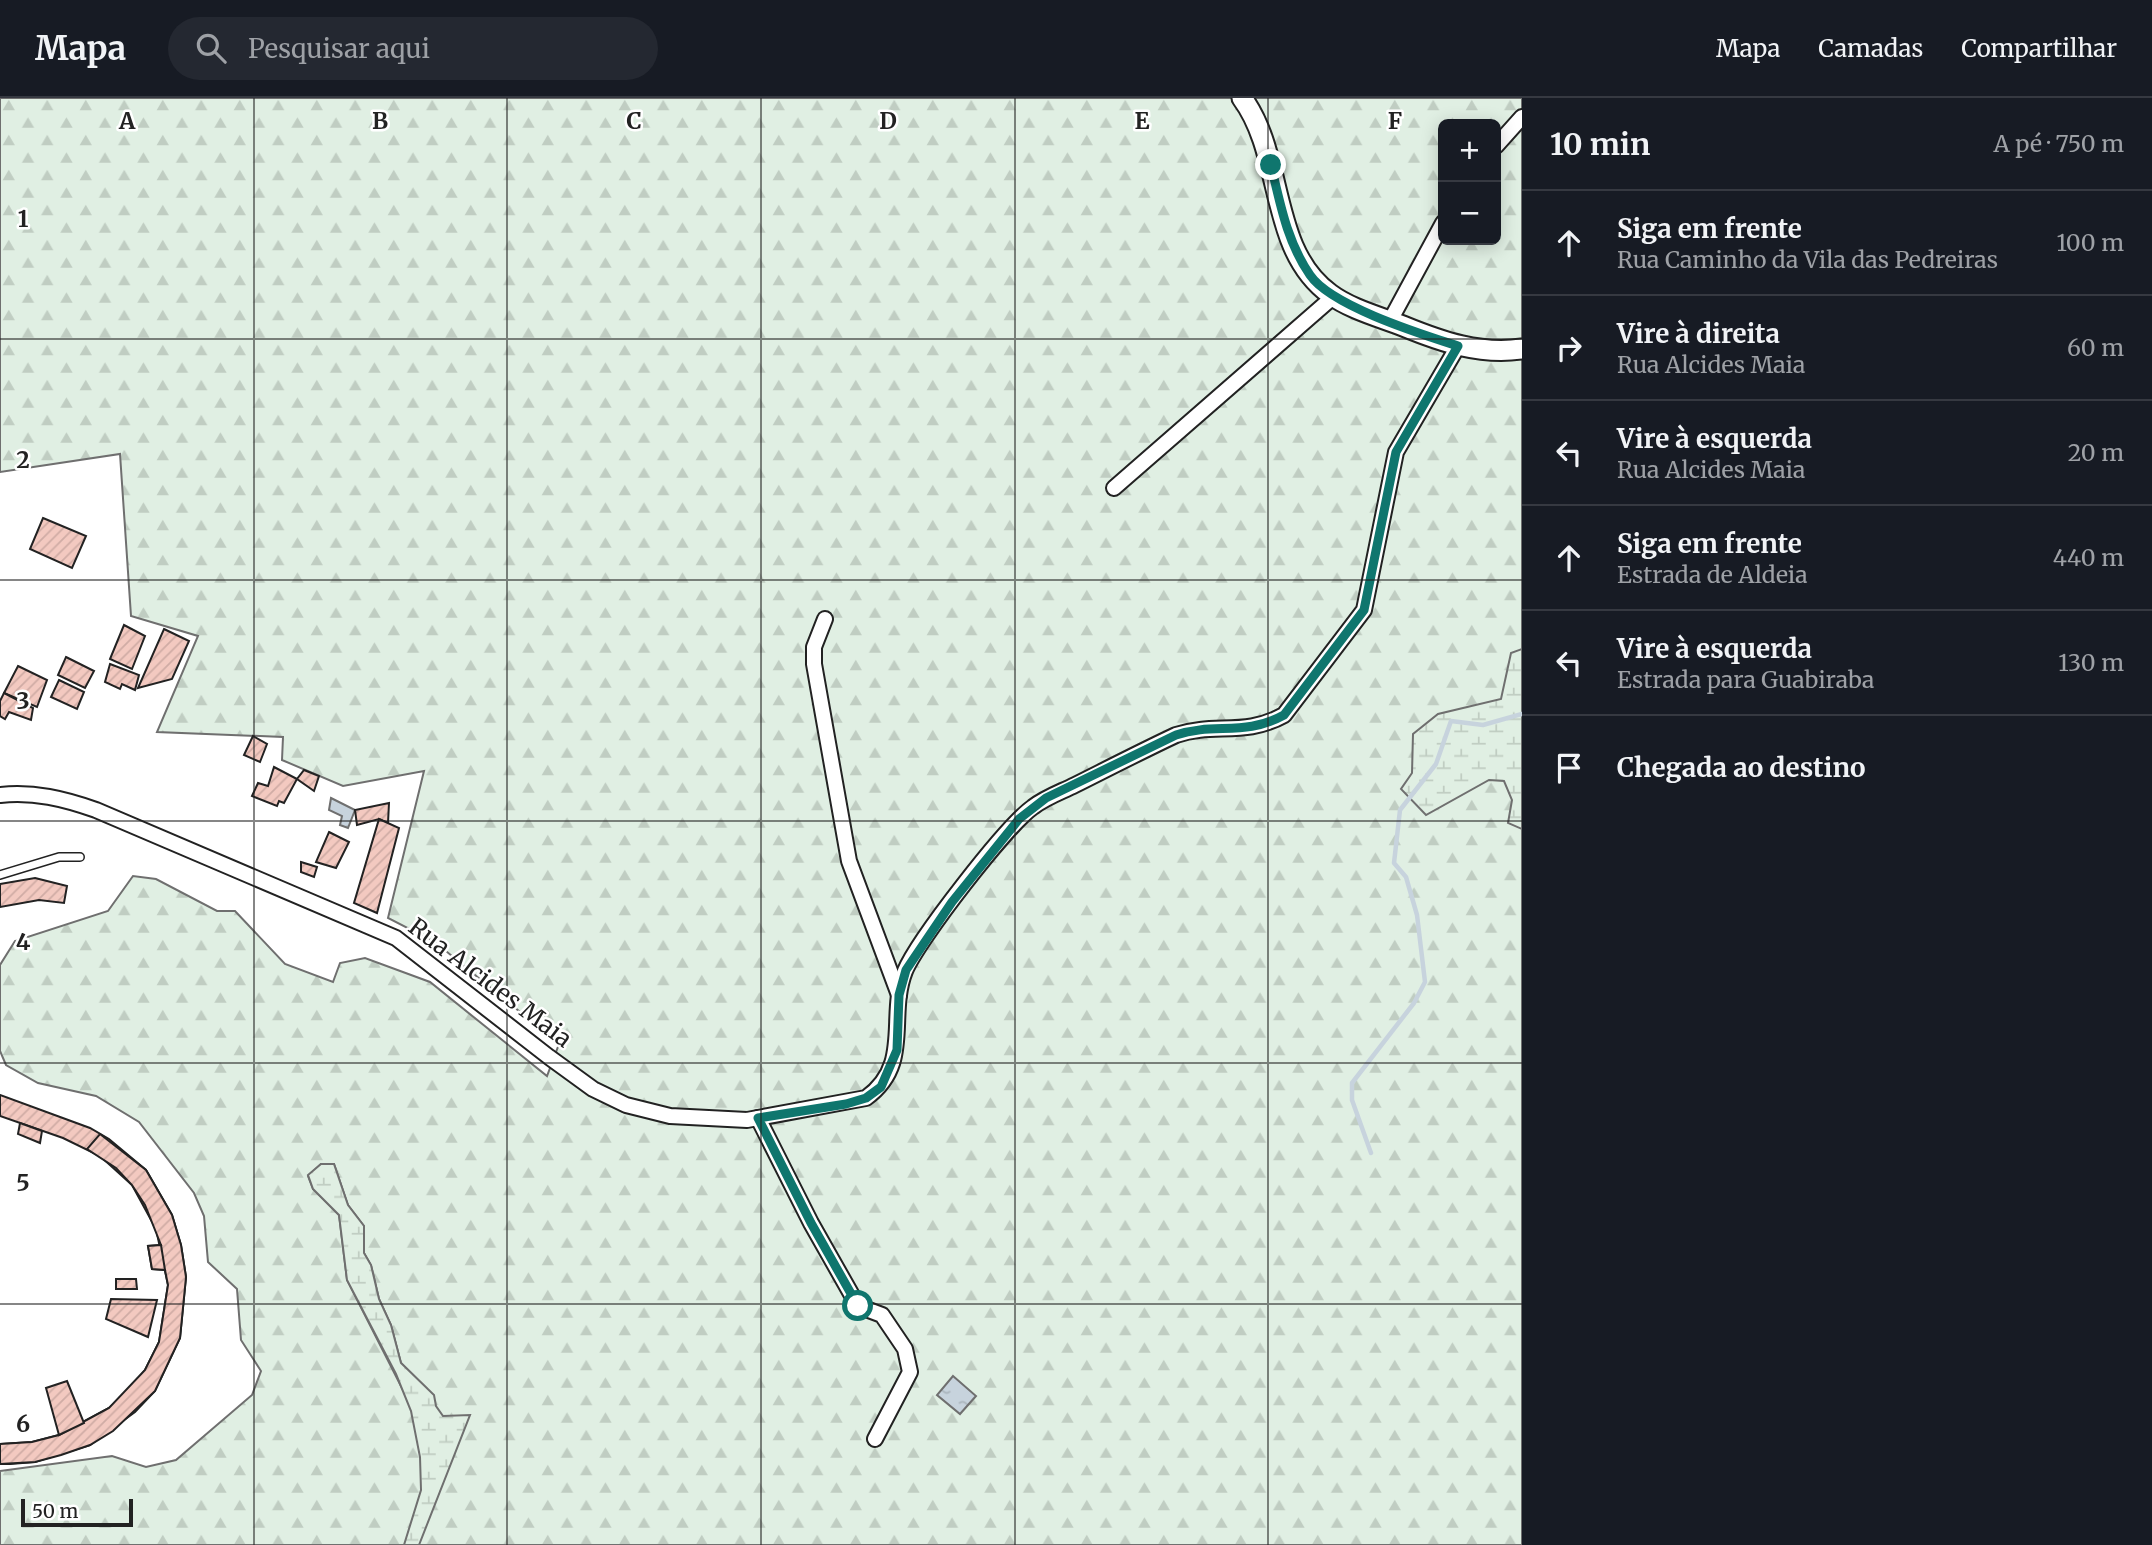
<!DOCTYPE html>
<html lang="pt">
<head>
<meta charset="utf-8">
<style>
  body { margin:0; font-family:Merriweather,serif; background:#242831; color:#f1f3f6 }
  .controls { position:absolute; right:21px; top:21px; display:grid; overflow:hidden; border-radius:10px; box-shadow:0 4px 18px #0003 }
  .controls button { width:63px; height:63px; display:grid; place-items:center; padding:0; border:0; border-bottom:2px solid #363941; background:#171b24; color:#f1f3f6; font:35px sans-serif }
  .scale { position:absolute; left:21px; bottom:18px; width:112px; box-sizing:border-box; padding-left:7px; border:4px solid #222; border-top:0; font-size:19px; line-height:24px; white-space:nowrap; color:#222; -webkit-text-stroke:5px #fff; paint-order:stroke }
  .stop { position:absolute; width:21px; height:21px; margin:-16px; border:5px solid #0f766e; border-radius:50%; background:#fff }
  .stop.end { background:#0f766e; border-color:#fff; box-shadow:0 2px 7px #0008 }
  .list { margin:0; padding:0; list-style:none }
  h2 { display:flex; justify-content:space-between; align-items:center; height:91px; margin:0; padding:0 28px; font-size:30px }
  h2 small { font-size:23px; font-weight:400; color:#9ea1a6 }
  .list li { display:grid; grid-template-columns:46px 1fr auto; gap:21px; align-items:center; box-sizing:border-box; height:105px; padding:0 28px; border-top:2px solid #363941 }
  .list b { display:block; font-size:26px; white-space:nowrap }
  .list p { margin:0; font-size:23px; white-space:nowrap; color:#9ea1a6 }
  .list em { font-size:23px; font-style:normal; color:#9ea1a6 }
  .icon { flex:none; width:38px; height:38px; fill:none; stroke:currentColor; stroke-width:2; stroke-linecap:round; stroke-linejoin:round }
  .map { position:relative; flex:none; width:1522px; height:1447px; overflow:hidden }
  header { display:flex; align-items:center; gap:42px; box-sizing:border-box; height:98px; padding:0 35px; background:#171b24; border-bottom:2px solid #363941 }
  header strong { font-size:33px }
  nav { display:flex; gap:38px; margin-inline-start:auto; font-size:24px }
  .search { width:490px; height:63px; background:#242831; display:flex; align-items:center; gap:18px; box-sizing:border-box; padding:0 24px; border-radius:38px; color:#9ea1a6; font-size:26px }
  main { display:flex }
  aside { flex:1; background:#171b24 }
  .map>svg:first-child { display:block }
  .forest { fill:url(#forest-firs); stroke:#6f6f6f; stroke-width:2; fill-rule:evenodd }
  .wetland { fill:url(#wetland-marsh); stroke:#6f6f6f; stroke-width:2 }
  .water { fill:url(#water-ripples); stroke:#6f6f6f; stroke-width:2 }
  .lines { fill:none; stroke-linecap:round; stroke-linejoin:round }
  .stream { stroke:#c7d3dd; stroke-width:4.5 }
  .building { fill:url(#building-hatch); stroke:#222; stroke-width:2 }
  .service-casing { stroke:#222; stroke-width:10 }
  .minor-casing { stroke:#222; stroke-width:18 }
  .secondary-casing { stroke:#222; stroke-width:23 }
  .service { stroke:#fff; stroke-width:7 }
  .minor { stroke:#fff; stroke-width:14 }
  .secondary { stroke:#fff; stroke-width:19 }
  .route { stroke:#0f766e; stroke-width:9 }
  .grid { fill:none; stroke:#222; stroke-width:2; stroke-opacity:0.55 }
  .labels { text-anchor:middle; stroke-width:5; stroke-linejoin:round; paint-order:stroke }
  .street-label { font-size:24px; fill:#222; stroke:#fff }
  .grid-label { font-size:23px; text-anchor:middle; font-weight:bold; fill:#222; stroke:#fff; stroke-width:5; stroke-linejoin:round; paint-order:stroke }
</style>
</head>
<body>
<header>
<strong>Mapa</strong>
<div class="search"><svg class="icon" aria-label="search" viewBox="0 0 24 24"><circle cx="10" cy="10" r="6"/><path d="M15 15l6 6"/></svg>Pesquisar aqui</div>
<nav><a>Mapa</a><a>Camadas</a><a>Compartilhar</a></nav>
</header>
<main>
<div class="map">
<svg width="1522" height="1447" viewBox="0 0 1522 1447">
  <defs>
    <pattern id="forest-firs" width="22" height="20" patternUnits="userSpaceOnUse" patternTransform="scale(1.75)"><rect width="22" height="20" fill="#e0efe3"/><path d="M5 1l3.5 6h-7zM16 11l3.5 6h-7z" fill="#c0cdc2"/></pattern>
    <pattern id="wetland-marsh" width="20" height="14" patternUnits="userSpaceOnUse" patternTransform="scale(1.75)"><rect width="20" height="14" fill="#e0efe3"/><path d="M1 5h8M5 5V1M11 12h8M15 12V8" fill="none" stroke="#c0cdc2"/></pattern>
    <pattern id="water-ripples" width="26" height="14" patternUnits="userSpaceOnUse" patternTransform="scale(1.75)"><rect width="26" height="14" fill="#c7d3dd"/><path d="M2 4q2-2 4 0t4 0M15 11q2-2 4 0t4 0" fill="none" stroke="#abb5bd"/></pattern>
    <pattern id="building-hatch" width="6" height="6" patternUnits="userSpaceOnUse" patternTransform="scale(1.75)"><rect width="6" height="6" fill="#f3c9c0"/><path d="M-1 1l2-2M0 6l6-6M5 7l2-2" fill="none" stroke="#d0aca5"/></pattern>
  </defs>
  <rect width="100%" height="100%" fill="#fff"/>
  <!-- forest -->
  <path class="forest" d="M 0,0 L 1522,0 L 1522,1447 L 0,1447 L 0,1373 L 112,1358 L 146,1369 L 176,1362 L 252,1297 L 261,1273 L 241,1242 L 237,1191 L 208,1164 L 204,1118 L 194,1095 L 139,1024 L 96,998 L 38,985 L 6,967 L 0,953 L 0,867 L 15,843 L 108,813 L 133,778 L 156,781 L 217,813 L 235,813 L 285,866 L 333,884 L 340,865 L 365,860 L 430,884 L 547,978 L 559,946 L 435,844 L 388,820 L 424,673 L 343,688 L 282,662 L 283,639 L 157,634 L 198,538 L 131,518 L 120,356 L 0,374 ZM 1443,26 L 1496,26 L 1496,142 L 1443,142 ZM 321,1066 L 334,1066 L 348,1107 L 364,1128 L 364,1155 L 371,1167 L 379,1201 L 391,1227 L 401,1265 L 426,1290 L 406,1298 L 347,1182 L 339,1117 L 313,1091 L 308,1078 Z"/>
  <!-- wetland -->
  <g class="wetland">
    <polygon points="1522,551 1522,731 1508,725 1512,702 1504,683 1489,682 1426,717 1401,691 1412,675 1413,636 1438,616 1501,601 1511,555"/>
    <polygon points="321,1066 334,1066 348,1107 364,1128 364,1155 371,1167 379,1201 391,1227 401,1265 434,1297 436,1308 443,1318 470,1317 419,1447 404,1447 421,1392 420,1359 411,1313 396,1276 347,1182 339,1117 313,1091 308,1077"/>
  </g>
  <!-- water -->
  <g class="water">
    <polygon points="331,700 355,712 348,730 340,727 342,718 329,712"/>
    <polygon points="953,1278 976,1298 960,1316 937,1297"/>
  </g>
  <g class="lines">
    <!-- stream -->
    <polyline class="stream" points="1371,1055 1352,1002 1352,985 1414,905 1425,884 1417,817 1406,779 1394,765 1400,712 1436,666 1451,623 1483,627 1522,616"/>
  </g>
  <!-- building -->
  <g class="building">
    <polygon points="43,420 86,438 72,470 30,451"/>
    <polygon points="124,527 145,538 132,571 110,561"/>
    <polygon points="164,531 189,543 172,581 138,590"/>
    <polygon points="66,559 94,573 85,590 58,577"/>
    <polygon points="110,566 139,577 135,592 122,586 120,591 105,584"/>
    <polygon points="18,568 47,582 37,609 4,595"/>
    <polygon points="59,582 84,594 77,611 51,599"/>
    <polygon points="4,595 33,610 31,622 9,614 5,621 0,618 0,603"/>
    <polygon points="253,638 267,646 260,664 244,657"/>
    <polygon points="274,669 297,681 284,705 279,703 277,708 252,698 258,685 268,688"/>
    <polygon points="304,672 319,678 314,693 297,681"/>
    <polygon points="389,705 388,725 379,721 357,727 355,712"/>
    <polygon points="379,721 399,730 377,815 354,805"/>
    <polygon points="329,734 349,744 336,770 316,764"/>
    <polygon points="301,764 317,769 314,779 301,774"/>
    <polygon points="35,780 67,788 64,805 39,802 0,809 0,786"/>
    <polygon points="0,997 90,1030 109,1041 146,1072 172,1117 181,1147 186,1179 180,1240 155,1293 135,1314 90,1347 35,1364 10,1366 0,1366 0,1346 32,1344 59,1337 109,1310 129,1292 145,1272 159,1244 168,1187 156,1131 132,1087 100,1058 63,1040 0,1018"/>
    <polygon points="20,1025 42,1033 40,1045 18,1036"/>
    <polygon points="100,1036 146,1072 172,1117 181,1147 186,1179 180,1240 155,1293 113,1333 90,1347 61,1357 35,1364 0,1366 0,1346 32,1344 59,1337 109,1310 145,1272 159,1244 168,1187 165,1172 152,1171 148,1148 161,1147 145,1107 132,1087 116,1070 87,1051"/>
    <polygon points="161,1147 165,1172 152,1171 148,1148"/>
    <polygon points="116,1181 136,1181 137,1191 116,1191"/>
    <polygon points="111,1201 157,1202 148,1239 106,1221"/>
    <polygon points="67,1283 84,1325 59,1337 46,1290"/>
  </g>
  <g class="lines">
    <defs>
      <polyline id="service" points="0,777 59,759 80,759"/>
      <g id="minor">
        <polyline points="1496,48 1522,19"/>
        <polyline points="1390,223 1443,125"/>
        <polyline points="1114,390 1333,199"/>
        <polyline points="825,521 814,549 814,566 849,763 899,897"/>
        <path d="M 0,697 C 33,693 65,701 96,712 L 396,840 L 549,959 L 593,991 L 626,1007 L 670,1018 L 747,1022 L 866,1000 C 913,966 887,919 905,873 C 918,842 1006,728 1033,709 C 1046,699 1061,694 1075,687 C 1109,670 1142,653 1176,637 C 1215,624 1244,639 1284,617 L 1364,512 L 1396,354 L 1458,248"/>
        <polyline points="758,1020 811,1125 858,1208 882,1217 905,1251 910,1274 875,1341"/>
      </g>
      <path id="secondary" d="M 1242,0 C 1285,58 1268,151 1330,196 C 1350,211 1380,219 1403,228 C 1442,244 1480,257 1522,251"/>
    </defs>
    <!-- service casing -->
    <use href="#service" class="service-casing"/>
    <!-- minor casing -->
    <use href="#minor" class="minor-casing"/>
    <!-- secondary casing -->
    <use href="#secondary" class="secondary-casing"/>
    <!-- service -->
    <use href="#service" class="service"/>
    <!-- minor -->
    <use href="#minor" class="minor"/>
    <!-- secondary -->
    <use href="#secondary" class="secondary"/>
  </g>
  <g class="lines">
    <!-- route -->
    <path class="route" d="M 858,1208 L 811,1125 L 758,1020 L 846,1006 L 866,1000 L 881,989 L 897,952 L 899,897 L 906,872 L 952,804 L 1019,721 L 1046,700 L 1176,637 C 1215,624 1244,639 1284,617 L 1364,512 L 1396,354 L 1458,248 C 1421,236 1331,208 1310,177 C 1287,144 1280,105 1271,67"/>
  </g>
  <!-- grid -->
  <path class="grid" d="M 254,0 L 254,1447M 507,0 L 507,1447M 761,0 L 761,1447M 1015,0 L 1015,1447M 1268,0 L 1268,1447M 0,241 L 1522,241M 0,482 L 1522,482M 0,723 L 1522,723M 0,965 L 1522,965M 0,1206 L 1522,1206"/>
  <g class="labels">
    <!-- street labels -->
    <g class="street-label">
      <text transform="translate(490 885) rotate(37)" y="8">Rua Alcides Maia</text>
    </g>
  </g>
  <g class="grid-label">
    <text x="127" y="31">A</text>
    <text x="380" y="31">B</text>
    <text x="634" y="31">C</text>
    <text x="888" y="31">D</text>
    <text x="1142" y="31">E</text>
    <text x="1395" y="31">F</text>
    <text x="23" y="129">1</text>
    <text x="23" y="370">2</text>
    <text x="23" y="611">3</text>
    <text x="23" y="852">4</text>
    <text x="23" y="1093">5</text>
    <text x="23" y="1334">6</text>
  </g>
</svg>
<div class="controls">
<button>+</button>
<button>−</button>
</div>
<div class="scale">50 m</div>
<div class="stop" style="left:858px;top:1208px"></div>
<div class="stop end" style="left:1271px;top:67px"></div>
</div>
<aside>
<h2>10 min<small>A pé · 750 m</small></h2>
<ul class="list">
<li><svg class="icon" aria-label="ahead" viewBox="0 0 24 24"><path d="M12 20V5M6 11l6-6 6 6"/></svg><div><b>Siga em frente</b><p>Rua Caminho da Vila das Pedreiras</p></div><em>100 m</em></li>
<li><svg class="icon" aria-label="right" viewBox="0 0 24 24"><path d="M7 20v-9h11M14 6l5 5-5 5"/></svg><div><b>Vire à direita</b><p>Rua Alcides Maia</p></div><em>60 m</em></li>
<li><svg class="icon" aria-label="left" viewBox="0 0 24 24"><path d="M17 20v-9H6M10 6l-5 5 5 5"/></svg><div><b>Vire à esquerda</b><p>Rua Alcides Maia</p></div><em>20 m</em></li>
<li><svg class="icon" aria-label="ahead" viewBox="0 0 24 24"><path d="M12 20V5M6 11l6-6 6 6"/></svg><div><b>Siga em frente</b><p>Estrada de Aldeia</p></div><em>440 m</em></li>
<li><svg class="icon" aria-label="left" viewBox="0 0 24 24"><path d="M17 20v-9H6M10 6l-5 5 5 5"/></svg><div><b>Vire à esquerda</b><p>Estrada para Guabiraba</p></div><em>130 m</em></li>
<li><svg class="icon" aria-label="arrive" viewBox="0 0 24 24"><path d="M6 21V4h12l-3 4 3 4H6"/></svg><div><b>Chegada ao destino</b></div></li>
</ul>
</aside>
</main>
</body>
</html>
